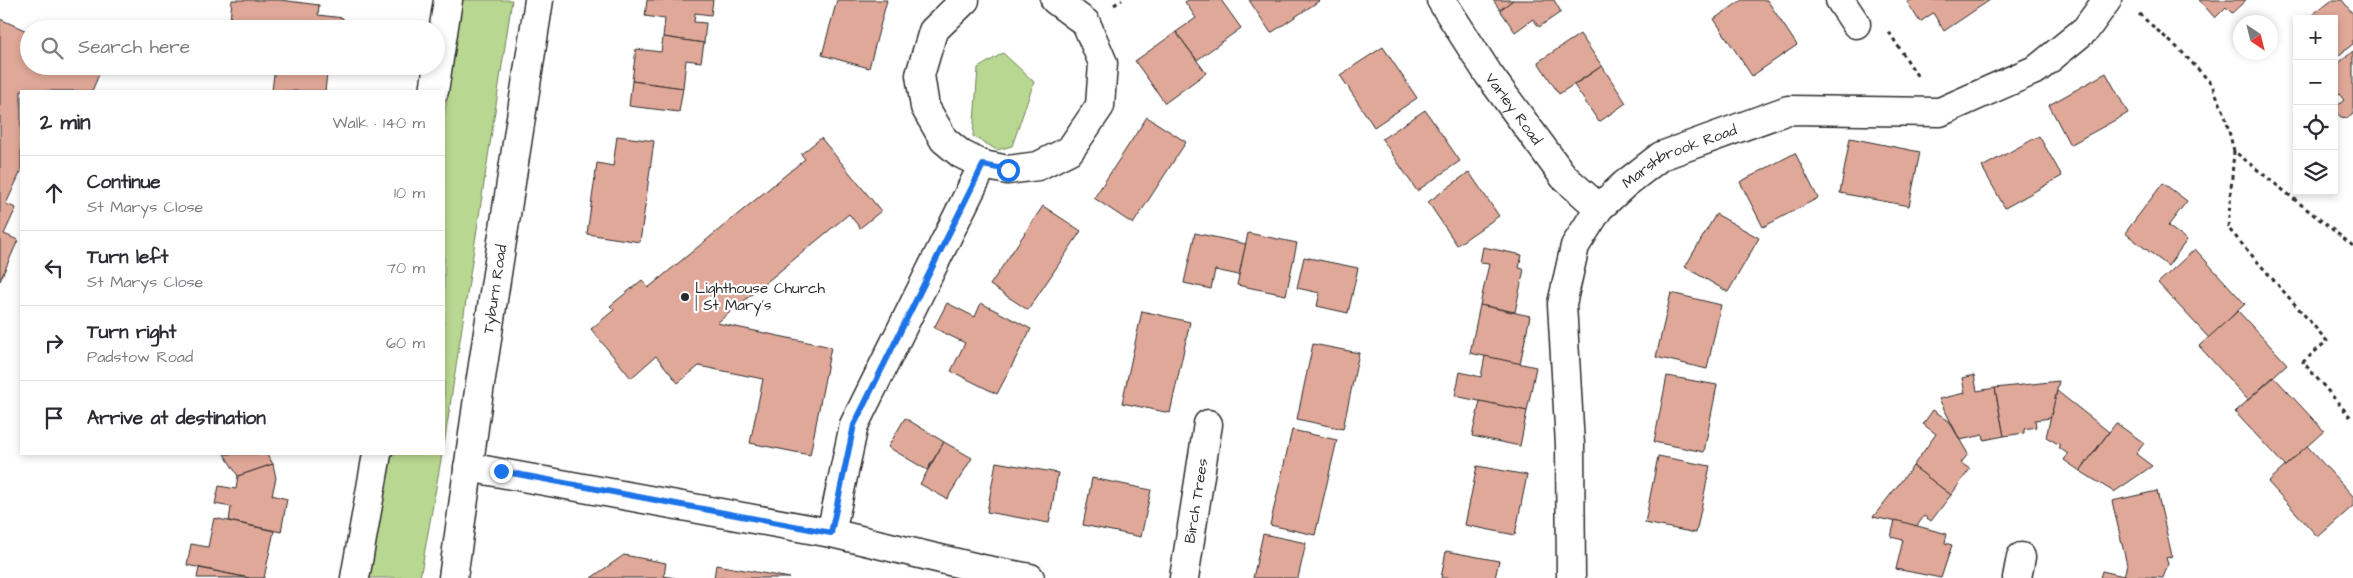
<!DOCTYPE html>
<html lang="en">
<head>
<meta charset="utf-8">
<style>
  body { margin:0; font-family:"Architects Daughter",sans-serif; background:#f2f2f3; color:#2b2b33 }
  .controls { position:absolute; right:15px; top:15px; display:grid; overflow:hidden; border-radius:0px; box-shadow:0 2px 8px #0003 }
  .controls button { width:45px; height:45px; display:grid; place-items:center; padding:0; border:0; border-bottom:1px solid #e1e1e2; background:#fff; color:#2b2b33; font:25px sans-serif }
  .compass { position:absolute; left:2233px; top:15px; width:45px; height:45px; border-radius:50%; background:#fff; box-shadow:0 2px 8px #0003; rotate:145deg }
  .stop { position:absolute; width:15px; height:15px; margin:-11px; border:4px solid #1a73e8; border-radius:50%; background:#fff }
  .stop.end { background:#1a73e8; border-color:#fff; box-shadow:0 1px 5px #0008 }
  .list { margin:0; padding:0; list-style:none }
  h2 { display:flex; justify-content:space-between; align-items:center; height:65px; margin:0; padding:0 20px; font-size:21px }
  h2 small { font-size:16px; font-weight:400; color:#7c7c81 }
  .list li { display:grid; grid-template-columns:32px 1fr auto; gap:15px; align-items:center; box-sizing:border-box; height:75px; padding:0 20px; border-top:1px solid #e1e1e2 }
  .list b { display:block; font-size:19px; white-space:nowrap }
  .list p { margin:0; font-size:16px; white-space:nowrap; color:#7c7c81 }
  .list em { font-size:16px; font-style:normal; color:#7c7c81 }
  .icon { flex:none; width:28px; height:28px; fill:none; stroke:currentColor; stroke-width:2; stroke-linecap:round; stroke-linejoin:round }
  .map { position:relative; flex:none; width:2353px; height:578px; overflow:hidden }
  .search { position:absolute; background:#fff; box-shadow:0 2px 8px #0003; left:20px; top:20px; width:425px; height:55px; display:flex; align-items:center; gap:12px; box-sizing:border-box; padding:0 18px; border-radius:28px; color:#7c7c81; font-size:19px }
  .panel { position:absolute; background:#fff; box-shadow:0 2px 8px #0003; left:20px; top:90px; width:425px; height:365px; border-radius:0px }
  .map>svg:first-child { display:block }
  .green { fill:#b8d790; stroke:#72815e }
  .building { fill:#e0a898; stroke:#2b2b2b }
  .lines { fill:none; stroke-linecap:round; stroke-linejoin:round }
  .street-casing { stroke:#2b2b2b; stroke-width:31 }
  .secondary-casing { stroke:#2b2b2b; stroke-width:31 }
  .path { stroke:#2b2b2b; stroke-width:3; stroke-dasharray:4 4; stroke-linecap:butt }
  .street { stroke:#fff; stroke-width:28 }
  .secondary { stroke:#fff; stroke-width:28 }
  .route { stroke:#1a73e8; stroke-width:6 }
  .poi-dot { fill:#2b2b2b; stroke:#fff; stroke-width:2 }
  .labels { text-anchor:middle; stroke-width:4.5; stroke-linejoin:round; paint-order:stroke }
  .street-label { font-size:15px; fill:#2b2b2b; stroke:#fff }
  .poi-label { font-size:15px; fill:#2b2b2b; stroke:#fff; text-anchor:start }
</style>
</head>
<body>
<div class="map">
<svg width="2353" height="578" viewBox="0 0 2353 578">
  <rect width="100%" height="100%" fill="#fff"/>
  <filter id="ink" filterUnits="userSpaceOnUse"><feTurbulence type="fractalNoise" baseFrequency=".02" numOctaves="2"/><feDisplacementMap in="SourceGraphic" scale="10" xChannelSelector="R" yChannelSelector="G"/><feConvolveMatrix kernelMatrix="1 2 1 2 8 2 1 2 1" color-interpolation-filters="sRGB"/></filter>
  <g filter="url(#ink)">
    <!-- green -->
    <g class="green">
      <polygon points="462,0 512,0 444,445 444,117"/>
      <polygon points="1003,53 1034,82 1012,146 997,150 973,136 978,68"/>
      <polygon points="391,454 442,454 420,578 370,578"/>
    </g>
    <!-- building -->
    <g class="building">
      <polygon points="232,0 280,0 319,5 318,15 343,18 342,29 281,29 281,26 230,21"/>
      <polygon points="647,0 713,0 711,15 695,13 694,22 706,23 704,43 663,37 665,19 645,16"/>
      <polygon points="837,0 887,0 869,68 822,55"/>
      <polygon points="1188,0 1221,0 1241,28 1197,60 1176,32 1196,18 1185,2"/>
      <polygon points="1249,0 1318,0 1319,1 1271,33"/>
      <polygon points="1493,0 1513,0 1500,10"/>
      <polygon points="1513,0 1554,0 1561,12 1539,27 1533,19 1515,32 1500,10"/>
      <polygon points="1742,0 1767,0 1797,45 1752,76 1714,19"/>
      <polygon points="1910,0 1990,0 1944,31 1933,13 1920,22 1907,2"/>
      <polygon points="2199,0 2246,0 2232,13 2226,7 2215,18"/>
      <polygon points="2331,0 2342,0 2353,14 2353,44 2334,59 2334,19 2307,19"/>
      <polygon points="0,19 29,32 29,66 88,66 100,72 92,91 21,91 21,171 6,204 16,208 4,234 18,240 0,281"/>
      <polygon points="1176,32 1206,73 1165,103 1135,61"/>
      <polygon points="1580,34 1602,66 1559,94 1538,62"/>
      <polygon points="663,37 704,43 701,62 686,60 683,88 632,81 636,49 661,52"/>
      <polygon points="1383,47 1417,98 1374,127 1340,75"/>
      <polygon points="2353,51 2353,113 2347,118 2341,117 2335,112 2336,107 2344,100 2334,88 2334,67"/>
      <polygon points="275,66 328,66 325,91 272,91"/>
      <polygon points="1602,66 1626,103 1599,122 1574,85"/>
      <polygon points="2106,73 2128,113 2070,145 2049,105"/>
      <polygon points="632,81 683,88 679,112 629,106"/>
      <polygon points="1425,110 1460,161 1417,191 1382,139"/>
      <polygon points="1147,117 1186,142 1133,224 1094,198"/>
      <polygon points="617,136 654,141 640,242 587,234 597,163 613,166"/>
      <polygon points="2039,136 2062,176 2005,208 1982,167"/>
      <polygon points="821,138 881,211 860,228 849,214 717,323 831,347 810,455 750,443 763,379 699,366 678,383 656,356 631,378 591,329 614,310 610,306 642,280 648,288 805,159 801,154"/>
      <polygon points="1850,138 1920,152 1909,206 1840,193"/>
      <polygon points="1795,153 1818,198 1763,227 1740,182"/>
      <polygon points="1469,172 1499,216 1457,245 1428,202"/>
      <polygon points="2163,183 2187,201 2168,226 2187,240 2168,266 2125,233"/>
      <polygon points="1043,206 1081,231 1028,310 990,285"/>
      <polygon points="1716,214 1759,238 1728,292 1685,267"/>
      <polygon points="1195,233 1246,244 1239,275 1215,270 1211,289 1184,283"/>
      <polygon points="1248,233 1297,243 1286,295 1237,285"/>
      <polygon points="1483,247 1522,255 1519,268 1524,269 1515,312 1480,305 1489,264 1480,263"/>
      <polygon points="2195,249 2245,304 2209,338 2158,283"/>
      <polygon points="1304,257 1358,268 1348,313 1317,306 1320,293 1297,288"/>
      <polygon points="1671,293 1721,305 1707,369 1656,357"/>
      <polygon points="947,303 975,317 981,303 1031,329 997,394 951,371 965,343 934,328"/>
      <polygon points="1480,305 1530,316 1520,364 1470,353"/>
      <polygon points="1142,311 1190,322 1170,413 1122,403"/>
      <polygon points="2238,311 2287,364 2248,400 2199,346"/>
      <polygon points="1313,344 1359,353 1343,429 1297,419"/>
      <polygon points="1485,356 1536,367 1527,411 1455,396 1460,372 1481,377"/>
      <polygon points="1974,375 1977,391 1995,388 2004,436 1984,440 1983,435 1960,440 1939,399 1965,393 1962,378"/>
      <polygon points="1667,376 1717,385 1704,452 1654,442"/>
      <polygon points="2274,377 2324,431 2285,466 2235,412"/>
      <polygon points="2059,381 2051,418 2035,420 2036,427 2024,429 2024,433 2004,436 1995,388"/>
      <polygon points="2057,391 2109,432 2080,471 2064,460 2068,454 2058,447 2060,445 2046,437"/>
      <polygon points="1480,401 1527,411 1520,446 1472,436"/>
      <polygon points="1933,410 1949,421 1968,454 1961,463 1970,469 1951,495 1913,466 1936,434 1923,424"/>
      <polygon points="905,418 944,442 927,470 888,447"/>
      <polygon points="2116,423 2144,443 2136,454 2152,466 2114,492 2080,471"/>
      <polygon points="1292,430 1337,440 1315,535 1270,525"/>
      <polygon points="944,442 972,458 947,499 920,484"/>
      <polygon points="2307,446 2353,496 2353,506 2318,537 2268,482"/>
      <polygon points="224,454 267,454 273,464 238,476"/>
      <polygon points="1658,456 1710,466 1696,533 1645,523"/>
      <polygon points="996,462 1058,473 1049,523 987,512"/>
      <polygon points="273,464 276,478 272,495 287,499 281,532 229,521 231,507 215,504 219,486 236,489 238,476"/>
      <polygon points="1477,466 1527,475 1515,535 1465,525"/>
      <polygon points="1913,466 1951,495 1931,521 1924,516 1917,526 1873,517"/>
      <polygon points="1092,478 1151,490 1141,537 1083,525"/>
      <polygon points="2157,491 2172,556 2166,558 2168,564 2163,578 2124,576 2127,565 2112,501"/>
      <polygon points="214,518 274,531 264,578 249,578 187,565 191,544 208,547"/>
      <polygon points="1895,520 1947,534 1945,543 1952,545 1941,578 1896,569 1903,540 1891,537"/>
      <polygon points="1263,534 1306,543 1298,578 1253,578"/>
      <polygon points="1446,551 1499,561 1495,578 1441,578"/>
      <polygon points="624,555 666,563 664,576 675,578 591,578"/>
      <polygon points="716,565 790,578 714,578"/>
      <polygon points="199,568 249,578 197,578"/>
      <polygon points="2102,571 2124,576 2130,578 2100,578"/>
    </g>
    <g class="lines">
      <defs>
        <g id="street">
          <polyline points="965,0 933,31 920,75 925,107 944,140 961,154 983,165 1008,170 1038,166 1070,150 1100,106 1103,63 1086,23 1055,0"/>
          <path id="s1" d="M 1441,0 L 1489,75 L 1564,177 L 1599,208"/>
          <polyline points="1840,0 1856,24"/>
          <polyline points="468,467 831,533 987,570 1030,578"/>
          <polyline points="831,533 854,425 983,165"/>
          <path id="s2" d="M 1184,578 L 1208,424"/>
          <path id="s3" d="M 1571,578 L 1570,445 L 1562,304 L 1575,246 L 1599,208 L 1625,184 L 1661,156 L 1788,110 L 1940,112 L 2037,69 L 2086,29 L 2107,0"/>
          <polyline points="2017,578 2021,557"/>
        </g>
        <g id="secondary">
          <polyline points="434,91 448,0"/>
          <polyline points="355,578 377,454"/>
          <path id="s4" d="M 453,578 L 479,391 L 539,0"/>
        </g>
      </defs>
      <!-- street casing -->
      <use href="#street" class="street-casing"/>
      <!-- secondary casing -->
      <use href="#secondary" class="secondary-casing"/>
      <!-- path -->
      <g class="path">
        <polyline points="1114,5 1122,0"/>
        <polyline points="2139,14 2181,51 2211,83 2224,112 2234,151 2353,246"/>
        <polyline points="1889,32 1918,77"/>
        <polyline points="2234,151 2228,228 2327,341 2303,362 2353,420"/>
      </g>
      <!-- street -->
      <use href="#street" class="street"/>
      <!-- secondary -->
      <use href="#secondary" class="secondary"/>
    </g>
  </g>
  <g class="lines" filter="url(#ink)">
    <!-- route -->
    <polyline class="route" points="501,471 831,533 854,425 983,165 1008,170"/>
  </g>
  <!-- markers -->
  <circle class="poi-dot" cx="685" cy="297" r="5"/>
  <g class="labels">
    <!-- street labels -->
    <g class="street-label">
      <text dy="5" stroke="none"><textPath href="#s1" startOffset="131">Varley Road</textPath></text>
      <text dy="5" stroke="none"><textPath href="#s3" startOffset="476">Marshbrook Road</textPath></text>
      <text dy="5" stroke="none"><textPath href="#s4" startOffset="292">Tyburn Road</textPath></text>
      <text dy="5" stroke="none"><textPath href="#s2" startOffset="78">Birch Trees</textPath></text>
    </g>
    <!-- poi labels -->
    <g class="poi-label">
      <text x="695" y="293">Lighthouse Church<tspan x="695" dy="17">| St Mary's</tspan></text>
    </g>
  </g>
</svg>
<div class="controls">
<button>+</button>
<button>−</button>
<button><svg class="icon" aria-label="locate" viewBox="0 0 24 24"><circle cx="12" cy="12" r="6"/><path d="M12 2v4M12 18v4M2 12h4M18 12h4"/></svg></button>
<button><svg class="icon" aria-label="layers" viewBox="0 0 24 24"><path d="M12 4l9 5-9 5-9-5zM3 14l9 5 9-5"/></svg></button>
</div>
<svg class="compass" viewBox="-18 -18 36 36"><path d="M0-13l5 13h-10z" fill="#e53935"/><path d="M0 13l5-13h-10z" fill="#7c7c81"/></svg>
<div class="stop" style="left:1008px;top:170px"></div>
<div class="stop end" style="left:501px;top:471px"></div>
<div class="search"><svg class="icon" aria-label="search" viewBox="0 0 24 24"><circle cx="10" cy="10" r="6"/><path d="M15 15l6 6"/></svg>Search here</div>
<section class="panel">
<h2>2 min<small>Walk · 140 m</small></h2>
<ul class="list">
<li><svg class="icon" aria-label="ahead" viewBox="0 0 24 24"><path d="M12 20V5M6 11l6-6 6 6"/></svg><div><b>Continue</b><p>St Marys Close</p></div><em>10 m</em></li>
<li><svg class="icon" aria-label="left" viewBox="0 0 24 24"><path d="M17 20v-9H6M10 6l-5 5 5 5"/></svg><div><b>Turn left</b><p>St Marys Close</p></div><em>70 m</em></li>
<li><svg class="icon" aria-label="right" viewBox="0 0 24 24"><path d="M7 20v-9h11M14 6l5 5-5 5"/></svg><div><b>Turn right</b><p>Padstow Road</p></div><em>60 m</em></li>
<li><svg class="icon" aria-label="arrive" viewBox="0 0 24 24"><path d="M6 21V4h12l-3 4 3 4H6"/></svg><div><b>Arrive at destination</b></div></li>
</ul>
</section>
</div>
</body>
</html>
